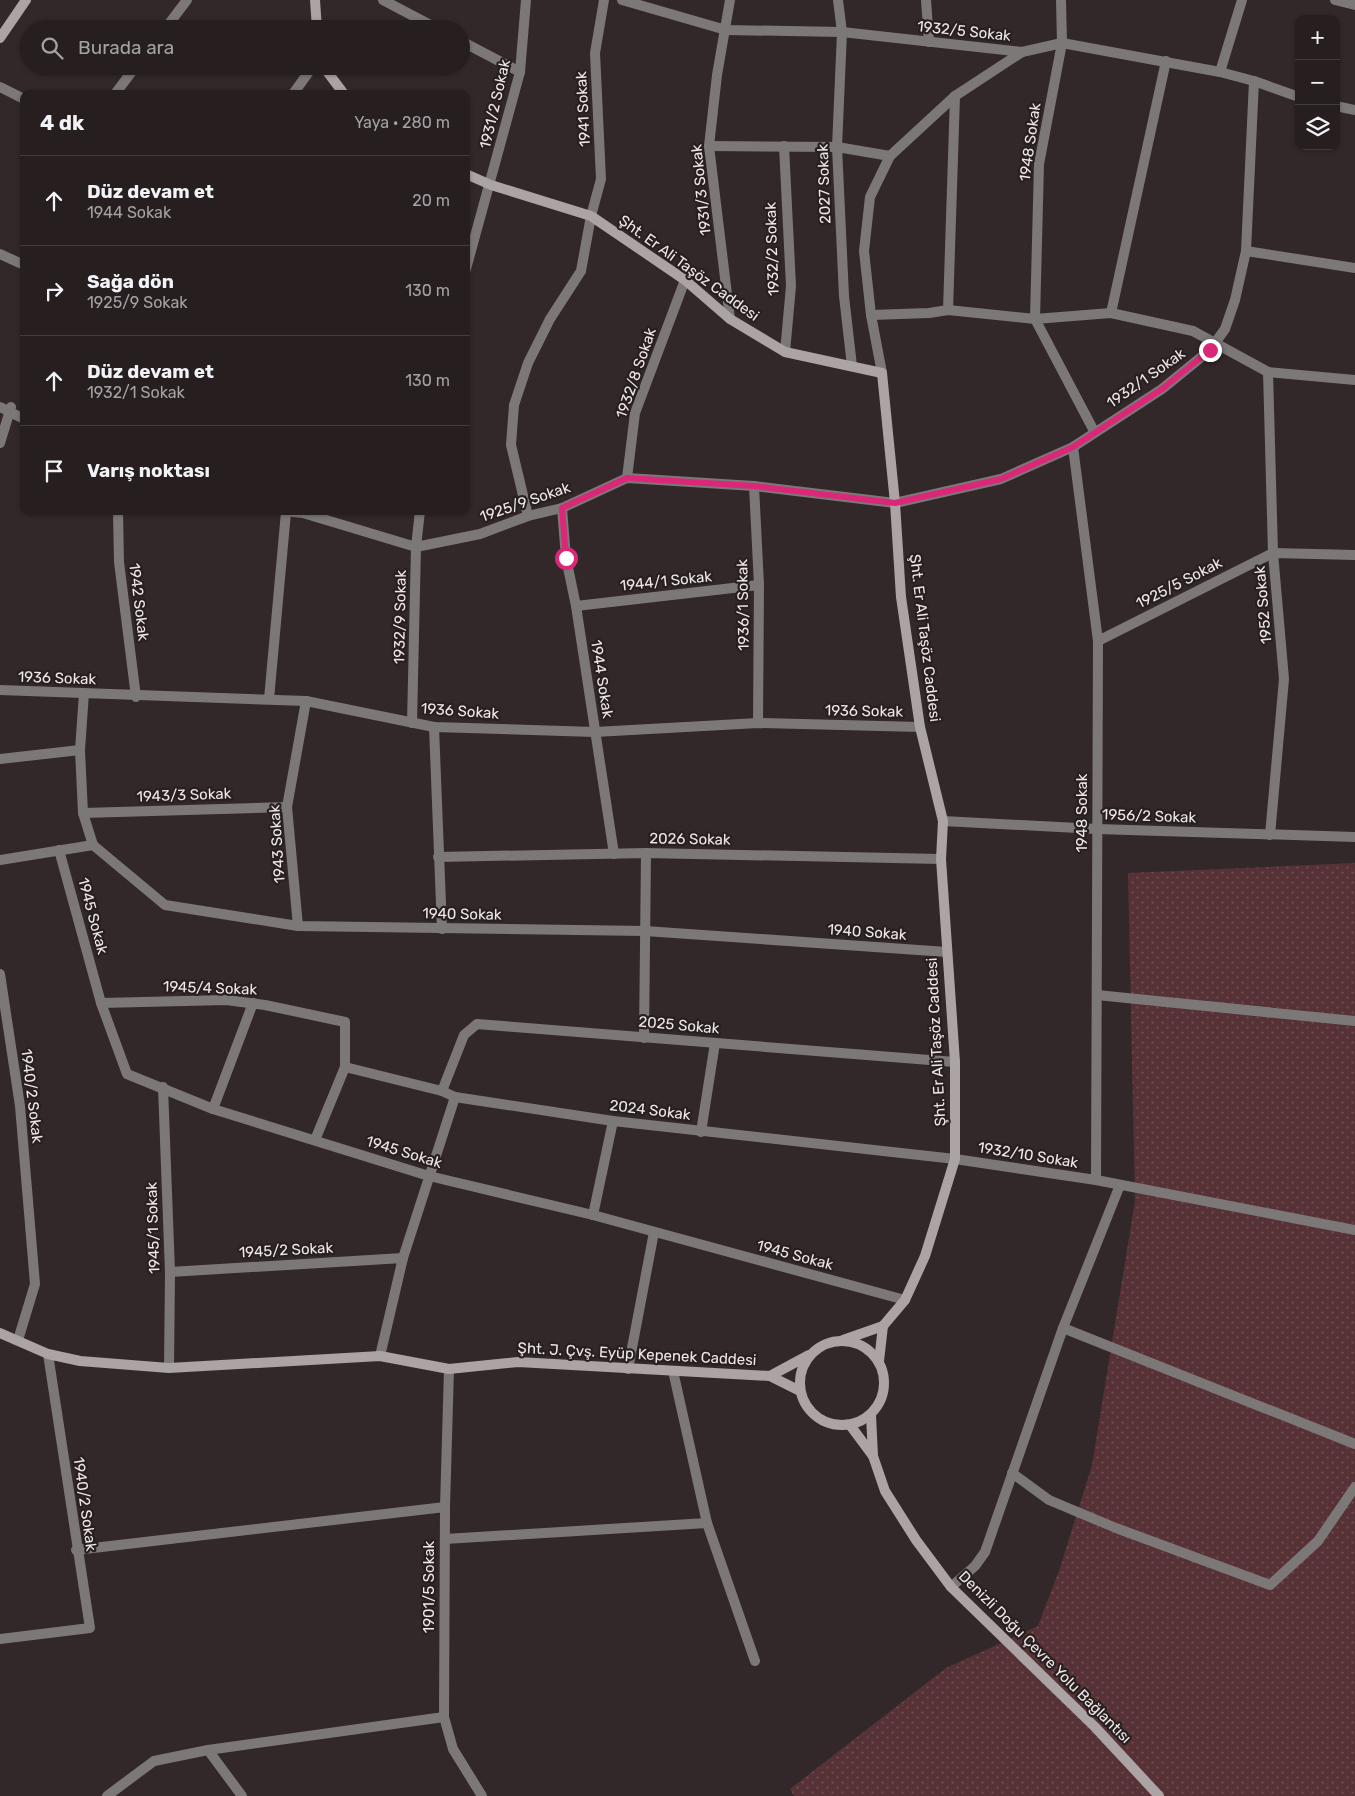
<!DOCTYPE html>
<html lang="tr">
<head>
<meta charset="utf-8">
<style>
  body { margin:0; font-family:Rubik,sans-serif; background:#322b2c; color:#f1f3f6 }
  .controls { position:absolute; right:15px; top:15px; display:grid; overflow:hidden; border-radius:10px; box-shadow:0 1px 4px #0004 }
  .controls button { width:45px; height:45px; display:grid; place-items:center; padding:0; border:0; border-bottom:1px solid #423c3d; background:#261e1f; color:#f1f3f6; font:25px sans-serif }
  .stop { position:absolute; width:15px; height:15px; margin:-11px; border:4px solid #db2777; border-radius:50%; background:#fff }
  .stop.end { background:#db2777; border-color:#fff; box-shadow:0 1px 5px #0008 }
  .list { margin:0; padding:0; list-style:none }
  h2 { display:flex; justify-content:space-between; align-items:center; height:65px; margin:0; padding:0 20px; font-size:21px }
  h2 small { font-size:16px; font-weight:400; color:#a4a2a4 }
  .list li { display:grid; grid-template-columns:32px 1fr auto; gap:15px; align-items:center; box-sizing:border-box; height:90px; padding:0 20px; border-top:1px solid #423c3d }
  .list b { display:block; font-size:19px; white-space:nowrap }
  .list p { margin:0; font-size:16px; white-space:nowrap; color:#a4a2a4 }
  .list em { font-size:16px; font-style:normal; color:#a4a2a4 }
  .icon { flex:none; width:28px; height:28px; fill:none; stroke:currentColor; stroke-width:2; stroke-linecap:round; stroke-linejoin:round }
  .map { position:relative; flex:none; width:1355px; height:1796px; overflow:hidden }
  .search { position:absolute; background:#261e1f; box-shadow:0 1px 4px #0004; left:20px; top:20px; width:450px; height:55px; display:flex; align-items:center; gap:12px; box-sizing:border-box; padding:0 18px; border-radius:28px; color:#a4a2a4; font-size:19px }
  .panel { position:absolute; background:#261e1f; box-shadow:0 1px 4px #0004; left:20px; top:90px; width:450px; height:425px; border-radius:10px }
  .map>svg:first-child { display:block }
  .grass { fill:url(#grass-dots) }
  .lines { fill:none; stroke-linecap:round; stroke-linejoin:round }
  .street { stroke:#7d7878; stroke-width:10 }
  .secondary { stroke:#aba3a4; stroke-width:10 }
  .route { stroke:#db2777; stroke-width:6 }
  .labels { text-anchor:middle; stroke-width:4.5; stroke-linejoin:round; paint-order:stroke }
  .street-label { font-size:15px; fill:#eee7e8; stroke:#281f20 }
</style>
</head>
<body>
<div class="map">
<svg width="1355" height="1796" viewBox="0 0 1355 1796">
  <defs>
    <pattern id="grass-dots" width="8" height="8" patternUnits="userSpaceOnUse" patternTransform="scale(1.25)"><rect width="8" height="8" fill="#563136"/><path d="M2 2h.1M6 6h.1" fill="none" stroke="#6f4f53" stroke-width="1.8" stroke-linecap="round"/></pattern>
  </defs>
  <rect width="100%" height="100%" fill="#322829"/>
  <!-- grass -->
  <polygon class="grass" points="1355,863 1355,1796 794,1796 790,1789 946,1668 1038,1626 1060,1568 1092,1465 1135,1201 1128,873"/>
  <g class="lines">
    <!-- street -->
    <g class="street">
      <polyline points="383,0 438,29"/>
      <polyline points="622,0 726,30 842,32 1022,52 1062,43 1220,72 1254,81 1299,97"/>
      <polyline points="838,0 842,32 837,147 844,296 852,366"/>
      <polyline points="926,0 929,42"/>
      <polyline points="1061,0 1062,43 1039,164 1035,319 1094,431"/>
      <polyline points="1335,0 1355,5"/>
      <polyline points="165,29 187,0"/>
      <polyline points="461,41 520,72"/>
      <polyline points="1220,72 1242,0"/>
      <polyline points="0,87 24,99"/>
      <polyline points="115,94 136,66"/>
      <polyline points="293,94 313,66"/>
      <polyline points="1336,106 1355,110"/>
      <polyline points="709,146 837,147 890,156"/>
      <polyline points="784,146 791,286 785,352"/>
      <polyline points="1246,251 1355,268"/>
      <polyline points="0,254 24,265"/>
      <polyline points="466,269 520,72 526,0"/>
      <polyline points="948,310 955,96"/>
      <polyline points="1111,313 1166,61"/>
      <polyline points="871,315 929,313 948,310 1035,319 1111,313 1193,331 1268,372 1355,380"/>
      <polyline points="730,319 709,146 717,75 730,0"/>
      <polyline points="1268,372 1273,553 1284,679 1270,835"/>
      <polyline points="882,373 871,315 864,251 870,197 890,156 955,96 1022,52"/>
      <polyline points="0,407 24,419"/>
      <polyline points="0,443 11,407"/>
      <polyline points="1073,447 1098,641 1096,1180"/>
      <polyline points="627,478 635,413 685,280"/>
      <polyline points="754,486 759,585 758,723"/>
      <polyline points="562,508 566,558 576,606 614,854"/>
      <polyline points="118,511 119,562 136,697"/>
      <polyline points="284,511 303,513 416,547 480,534 528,516 562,508 627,478 754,486 895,503 1001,479 1073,447 1162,389 1210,350 1225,329 1235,300 1246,251 1254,81"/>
      <polyline points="528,516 511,445 514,405 528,363 550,319 581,271 591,216 601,179 595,53 604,0"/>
      <polyline points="576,606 759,585"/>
      <polyline points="1098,641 1273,553 1355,555"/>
      <polyline points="0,690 306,701 434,727 595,732 758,723 920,727"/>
      <polyline points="84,693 80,750 83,813 93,845"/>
      <polyline points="269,699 286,512"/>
      <polyline points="412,723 416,547 420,511"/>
      <polyline points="434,727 442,929"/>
      <polyline points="0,759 80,750"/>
      <polyline points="83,813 287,807"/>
      <polyline points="943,821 1097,829 1355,837"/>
      <polyline points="59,850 101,1003 127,1074 213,1109 429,1176 593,1215 905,1300"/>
      <polyline points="438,857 646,853 941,859"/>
      <polyline points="0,860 93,845 165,905 298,926 645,931 947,952"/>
      <polyline points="298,926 287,807 306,701"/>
      <polyline points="0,974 20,1106 35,1284 18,1340"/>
      <polyline points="1097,995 1355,1021"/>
      <polyline points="101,1003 226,1000 265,1005 345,1022 345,1067 315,1140"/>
      <polyline points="644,1038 646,853"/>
      <polyline points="345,1067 442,1091 455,1097 613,1121 955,1159 1096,1180 1355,1230"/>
      <polyline points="163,1087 170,1272 169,1368"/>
      <polyline points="442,1091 464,1035 477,1024 955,1062"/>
      <polyline points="213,1109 253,1003"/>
      <polyline points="701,1132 715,1043"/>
      <polyline points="593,1215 613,1121"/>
      <polyline points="170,1272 403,1258"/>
      <polyline points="1063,1328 1355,1444"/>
      <polyline points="380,1356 403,1258 455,1097"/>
      <polyline points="449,1369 445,1507 444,1717 453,1749 482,1796"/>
      <polyline points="628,1369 654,1232"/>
      <polyline points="673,1371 707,1523 755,1661"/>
      <polyline points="1012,1473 1049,1500 1116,1528 1270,1585 1318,1541 1355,1487"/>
      <polyline points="445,1539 707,1523"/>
      <polyline points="76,1550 445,1507"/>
      <polyline points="951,1587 975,1566 985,1552 1063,1328 1120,1185"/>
      <polyline points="0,1639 90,1628 48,1354"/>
      <polyline points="208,1750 242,1796"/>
      <polyline points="107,1796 154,1761 208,1750 444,1717"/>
    </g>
    <!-- secondary -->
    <g class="secondary">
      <polyline points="315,0 317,29"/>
      <polyline points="0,38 26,0"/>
      <polyline points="323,66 344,94"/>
      <polyline points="466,174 491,185 591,216 685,280 730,319 785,352 882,373 895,503 901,597 920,727 943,821 941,859 955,1062 955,1159 925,1256 905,1300 883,1326 843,1340"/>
      <polyline points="0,1333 48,1354 80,1361 169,1368 380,1356 449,1369 518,1362 770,1376 800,1391"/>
      <circle cx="842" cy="1383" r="42"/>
      <polyline points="879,1361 883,1326"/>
      <polyline points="770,1376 809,1355"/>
      <polyline points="871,1415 873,1456 885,1491 916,1540 951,1587 1095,1727 1159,1796"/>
      <polyline points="850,1425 873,1456"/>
    </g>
  </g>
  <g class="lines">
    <!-- route -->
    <polyline class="route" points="566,558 562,508 627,478 754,486 895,503 1001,479 1073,447 1162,389 1210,350"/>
  </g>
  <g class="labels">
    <!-- street labels -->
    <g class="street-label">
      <text transform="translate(964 31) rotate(6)" y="5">1932/5 Sokak</text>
      <text transform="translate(495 104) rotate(-77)" y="5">1931/2 Sokak</text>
      <text transform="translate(583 109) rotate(-93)" y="5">1941 Sokak</text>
      <text transform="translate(1030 142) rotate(-82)" y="5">1948 Sokak</text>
      <text transform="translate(824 184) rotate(-92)" y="5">2027 Sokak</text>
      <text transform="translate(701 190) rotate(-96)" y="5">1931/3 Sokak</text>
      <text transform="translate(772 249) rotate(-92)" y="5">1932/2 Sokak</text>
      <text transform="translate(689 268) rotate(36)" y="5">Şht. Er Ali Taşöz Caddesi</text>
      <text transform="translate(636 373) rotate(-71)" y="5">1932/8 Sokak</text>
      <text transform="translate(1146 378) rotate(-35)" y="5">1932/1 Sokak</text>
      <text transform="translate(525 502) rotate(-19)" y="5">1925/9 Sokak</text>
      <text transform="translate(666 581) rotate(-6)" y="5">1944/1 Sokak</text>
      <text transform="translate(1179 583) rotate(-27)" y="5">1925/5 Sokak</text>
      <text transform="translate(139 602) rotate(83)" y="5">1942 Sokak</text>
      <text transform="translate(743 605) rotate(-91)" y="5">1936/1 Sokak</text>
      <text transform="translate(1263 605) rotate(-95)" y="5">1952 Sokak</text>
      <text transform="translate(400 617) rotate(-89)" y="5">1932/9 Sokak</text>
      <text transform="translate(925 638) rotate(83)" y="5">Şht. Er Ali Taşöz Caddesi</text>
      <text transform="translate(57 678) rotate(2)" y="5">1936 Sokak</text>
      <text transform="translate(602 679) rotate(81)" y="5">1944 Sokak</text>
      <text transform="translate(460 711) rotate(4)" y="5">1936 Sokak</text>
      <text transform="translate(864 711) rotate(1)" y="5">1936 Sokak</text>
      <text transform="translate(184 795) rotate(-2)" y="5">1943/3 Sokak</text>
      <text transform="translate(1082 813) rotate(-90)" y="5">1948 Sokak</text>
      <text transform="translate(1149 816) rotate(2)" y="5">1956/2 Sokak</text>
      <text transform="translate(690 839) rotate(1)" y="5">2026 Sokak</text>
      <text transform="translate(277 844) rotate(-94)" y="5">1943 Sokak</text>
      <text transform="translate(462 914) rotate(1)" y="5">1940 Sokak</text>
      <text transform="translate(93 916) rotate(75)" y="5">1945 Sokak</text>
      <text transform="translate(867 932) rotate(4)" y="5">1940 Sokak</text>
      <text transform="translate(210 988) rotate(2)" y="5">1945/4 Sokak</text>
      <text transform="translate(679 1025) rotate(5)" y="5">2025 Sokak</text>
      <text transform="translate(936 1042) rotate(-93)" y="5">Şht. Er Ali Taşöz Caddesi</text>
      <text transform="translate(32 1096) rotate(83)" y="5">1940/2 Sokak</text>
      <text transform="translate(650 1110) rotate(7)" y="5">2024 Sokak</text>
      <text transform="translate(404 1152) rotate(17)" y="5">1945 Sokak</text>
      <text transform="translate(1028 1155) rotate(9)" y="5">1932/10 Sokak</text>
      <text transform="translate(153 1228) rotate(-92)" y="5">1945/1 Sokak</text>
      <text transform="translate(286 1250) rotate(-3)" y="5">1945/2 Sokak</text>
      <text transform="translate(795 1255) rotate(15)" y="5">1945 Sokak</text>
      <text transform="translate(637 1354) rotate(3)" y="5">Şht. J. Çvş. Eyüp Kepenek Caddesi</text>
      <text transform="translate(85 1504) rotate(82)" y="5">1940/2 Sokak</text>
      <text transform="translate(429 1587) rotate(-90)" y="5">1901/5 Sokak</text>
      <text transform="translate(1045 1657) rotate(45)" y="5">Denizli Doğu Çevre Yolu Bağlantısı</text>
    </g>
  </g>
</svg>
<div class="controls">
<button>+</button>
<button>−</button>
<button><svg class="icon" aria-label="layers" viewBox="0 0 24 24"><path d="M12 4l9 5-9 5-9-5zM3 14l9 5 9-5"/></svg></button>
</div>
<div class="stop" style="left:566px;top:558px"></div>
<div class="stop end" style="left:1210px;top:350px"></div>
<div class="search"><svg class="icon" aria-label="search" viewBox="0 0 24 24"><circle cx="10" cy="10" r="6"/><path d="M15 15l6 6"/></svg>Burada ara</div>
<section class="panel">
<h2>4 dk<small>Yaya · 280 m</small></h2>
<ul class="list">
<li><svg class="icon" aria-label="ahead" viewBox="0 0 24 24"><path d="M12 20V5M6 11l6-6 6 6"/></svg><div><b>Düz devam et</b><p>1944 Sokak</p></div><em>20 m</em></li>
<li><svg class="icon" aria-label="right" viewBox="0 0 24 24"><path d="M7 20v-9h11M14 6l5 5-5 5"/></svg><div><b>Sağa dön</b><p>1925/9 Sokak</p></div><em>130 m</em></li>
<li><svg class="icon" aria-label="ahead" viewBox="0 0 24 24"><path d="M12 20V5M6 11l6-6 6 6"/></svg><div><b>Düz devam et</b><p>1932/1 Sokak</p></div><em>130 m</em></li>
<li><svg class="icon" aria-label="arrive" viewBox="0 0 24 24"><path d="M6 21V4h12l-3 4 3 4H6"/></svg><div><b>Varış noktası</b></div></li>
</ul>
</section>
</div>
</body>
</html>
